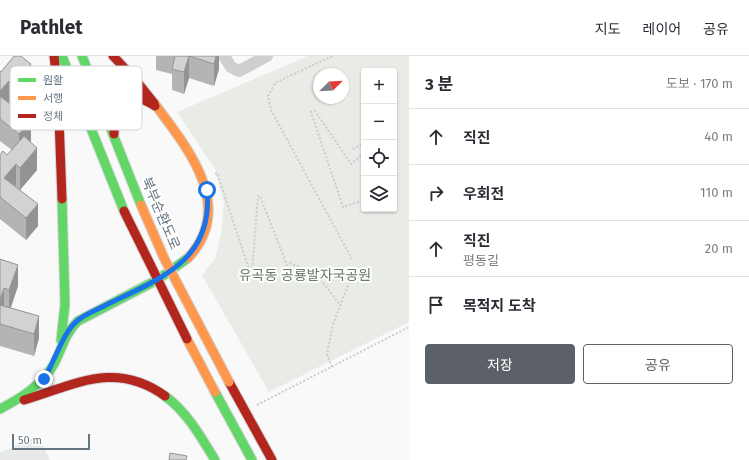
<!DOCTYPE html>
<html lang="ko">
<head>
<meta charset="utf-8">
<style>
  body { margin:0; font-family:"Fira Sans","Noto Sans KR",sans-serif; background:#f7f7f7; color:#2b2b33 }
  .controls { position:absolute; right:12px; top:12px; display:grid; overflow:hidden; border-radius:4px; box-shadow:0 1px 3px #0004 }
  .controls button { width:36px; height:36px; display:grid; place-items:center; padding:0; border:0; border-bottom:1px solid #e1e1e2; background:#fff; color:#2b2b33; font:20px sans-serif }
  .compass { position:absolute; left:313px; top:12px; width:36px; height:36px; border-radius:50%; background:#fff; box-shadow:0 1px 3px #0004; rotate:66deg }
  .scale { position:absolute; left:12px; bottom:10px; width:78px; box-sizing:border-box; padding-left:4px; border:2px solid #657683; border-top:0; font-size:11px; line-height:14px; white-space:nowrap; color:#657683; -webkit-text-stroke:3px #fff; paint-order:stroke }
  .stop { position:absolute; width:12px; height:12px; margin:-9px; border:3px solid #1a73e8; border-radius:50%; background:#fff }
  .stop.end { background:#1a73e8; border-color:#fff; box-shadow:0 1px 4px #0008 }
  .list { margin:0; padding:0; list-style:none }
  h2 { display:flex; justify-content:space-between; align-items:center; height:52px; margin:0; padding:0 16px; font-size:17px }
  h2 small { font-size:13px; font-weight:400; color:#7c7c81 }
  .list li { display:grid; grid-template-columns:26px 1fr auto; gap:12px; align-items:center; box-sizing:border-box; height:56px; padding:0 16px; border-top:1px solid #e1e1e2 }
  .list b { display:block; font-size:15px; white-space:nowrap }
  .list p { margin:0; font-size:13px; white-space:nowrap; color:#7c7c81 }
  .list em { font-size:13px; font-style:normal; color:#7c7c81 }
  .actions { display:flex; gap:8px; padding:12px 16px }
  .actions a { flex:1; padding:9px 0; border:1px solid #5c6169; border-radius:4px; text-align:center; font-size:14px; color:#5c6169 }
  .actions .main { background:#5c6169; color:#fff }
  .icon { flex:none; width:22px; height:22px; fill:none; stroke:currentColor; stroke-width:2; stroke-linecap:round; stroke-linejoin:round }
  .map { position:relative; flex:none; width:409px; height:404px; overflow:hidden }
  header { display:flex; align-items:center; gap:24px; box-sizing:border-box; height:56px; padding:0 20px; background:#fff; border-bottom:1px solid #e1e1e2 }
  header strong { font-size:19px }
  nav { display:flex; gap:22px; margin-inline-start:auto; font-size:14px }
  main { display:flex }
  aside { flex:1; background:#fff }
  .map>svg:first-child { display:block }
  .built { fill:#e8e9e9 }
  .green { fill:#e8ebe6; fill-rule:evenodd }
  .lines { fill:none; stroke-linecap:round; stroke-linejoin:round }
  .fast-casing { stroke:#d5d6d7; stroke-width:11 }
  .slow-casing { stroke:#d5d6d7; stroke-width:11 }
  .jam-casing { stroke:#d5d6d7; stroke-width:11 }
  .path { stroke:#cbcccd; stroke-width:2; stroke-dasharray:2 2; stroke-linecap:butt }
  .street { stroke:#cecfd0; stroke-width:12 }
  .fast { stroke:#63d668; stroke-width:9 }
  .slow { stroke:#ff974d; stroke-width:9 }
  .jam { stroke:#b3261e; stroke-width:9 }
  .slow-bridge-casing { stroke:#d5d6d7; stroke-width:11; stroke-linecap:butt }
  .jam-bridge-casing { stroke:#d5d6d7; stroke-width:11; stroke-linecap:butt }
  .slow-bridge { stroke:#ff974d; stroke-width:9 }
  .jam-bridge { stroke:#b3261e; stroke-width:9 }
  .wall { fill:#b3b5b5 }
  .shaded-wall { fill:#929394 }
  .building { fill:#d0d2d3; stroke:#929394 }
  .route { stroke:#1a73e8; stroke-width:5 }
  .labels { text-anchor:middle; stroke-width:4; stroke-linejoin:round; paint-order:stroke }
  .street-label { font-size:14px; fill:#657683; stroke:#fff }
  .park-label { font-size:14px; fill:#687a64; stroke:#fff }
  .key { fill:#fff; stroke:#d1d6da; stroke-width:1 }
  .key-label { font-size:11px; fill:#657683 }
</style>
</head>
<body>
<header>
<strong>Pathlet</strong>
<nav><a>지도</a><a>레이어</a><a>공유</a></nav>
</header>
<main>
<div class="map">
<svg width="409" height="404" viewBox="0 0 409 404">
  <rect width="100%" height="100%" fill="#f9f9f9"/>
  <!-- built -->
  <polygon class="built" points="38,380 50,404 0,404 0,397"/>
  <!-- green -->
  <path class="green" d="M 308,0 L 409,0 L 409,266 L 269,336 L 202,219 L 215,203 L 221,179 L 224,148 L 215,113 L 177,56 ZM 364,15 L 394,15 L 394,153 L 364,153 ZM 319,18 L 343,18 L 343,42 L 319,42 Z"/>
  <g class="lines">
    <defs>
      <g id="fast">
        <polyline points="62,0 124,155"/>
        <polyline points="82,0 141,149"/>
        <polyline points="61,284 65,248 62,143"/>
        <polyline points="215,336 252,404"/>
        <path d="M 165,340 C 187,356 201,381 215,404"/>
        <path d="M 0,353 C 21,342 42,329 54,308 C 62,293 65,277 78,265 L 157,224 L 188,202"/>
      </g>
      <path id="slow" d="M 154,47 C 186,90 237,150 188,202"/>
      <g id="jam">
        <polyline points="54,0 58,35 62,143"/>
        <polyline points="113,0 134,22 154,47"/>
        <path d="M 114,78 C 114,48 126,31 155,50"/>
        <polyline points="229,326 272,404"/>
        <path d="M 24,344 C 75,329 115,304 165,340"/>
      </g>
    </defs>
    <!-- fast casing -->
    <use href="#fast" class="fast-casing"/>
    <!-- slow casing -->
    <use href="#slow" class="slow-casing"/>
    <!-- jam casing -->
    <use href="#jam" class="jam-casing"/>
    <!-- path -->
    <g class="path">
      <polyline points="332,0 275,27 268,40 271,54 352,203"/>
      <polyline points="353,93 364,87"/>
      <polyline points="364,97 351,108 315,55 311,56 343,151 364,144"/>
      <polyline points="215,118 217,117 250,216 252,216 258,140 260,140 287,209 290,207 317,219 341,250"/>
      <polyline points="332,311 327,298 333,268 353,217"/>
      <polyline points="257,349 409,271"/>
    </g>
    <!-- street -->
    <polyline class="street" points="224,0 231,11 239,15 267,0"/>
    <!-- fast -->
    <use href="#fast" class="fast"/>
    <!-- slow -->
    <use href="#slow" class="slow"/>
    <!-- jam -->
    <use href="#jam" class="jam"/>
    <defs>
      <g id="slow-bridge">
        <polyline points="141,149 164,202 229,326"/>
        <polyline points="187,283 215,336"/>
      </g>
      <polyline id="jam-bridge" points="124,155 187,283"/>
    </defs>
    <!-- slow-bridge casing -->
    <use href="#slow-bridge" class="slow-bridge-casing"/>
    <!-- jam-bridge casing -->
    <use href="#jam-bridge" class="jam-bridge-casing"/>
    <!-- slow-bridge -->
    <use href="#slow-bridge" class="slow-bridge"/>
    <!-- jam-bridge -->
    <use href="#jam-bridge" class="jam-bridge"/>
  </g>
  <!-- wall -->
  <g class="wall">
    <polygon points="156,0 219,0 219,13 214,30 189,22 184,38 172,34 172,18 156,14"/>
    <polygon points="0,15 31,30 14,50 31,86 37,114 20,134 38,170 26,184 0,163 0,99 7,99 12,94 0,85"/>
    <polygon points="0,204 18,230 11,252 39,282 34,300 0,290"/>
  </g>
  <!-- shaded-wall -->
  <g class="shaded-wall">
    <polygon points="189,0 189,22 184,38 184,16"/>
    <polygon points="216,0 219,0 219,13 214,30 214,8"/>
    <polygon points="31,8 31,30 13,50 13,29"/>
    <polygon points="9,25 9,46 0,57 0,35"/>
    <polygon points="31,64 31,86 19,100 19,78"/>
    <polygon points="37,92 37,114 20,134 20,112"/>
    <polygon points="16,108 16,130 4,122"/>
    <polygon points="38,148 38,170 26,184 26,162"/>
    <polygon points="18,209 18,230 9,256 9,234"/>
    <polygon points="4,232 4,254 0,266 0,244"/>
    <polygon points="39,260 39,282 34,300 34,278"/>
  </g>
  <!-- building -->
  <g class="building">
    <polygon points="14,0 21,0 31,8 13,29 9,25 0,35 0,15 1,16"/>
    <polygon points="175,0 216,0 214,8 189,0 184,16 172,13"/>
    <polygon points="0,40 31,64 19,78 0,63"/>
    <polygon points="24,80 37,92 20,112 16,108 4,122 38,148 26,162 0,141 0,99 3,95 7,99"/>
    <polygon points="0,203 18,209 9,234 4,232 0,244"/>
    <polygon points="0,249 39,260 34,278 0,268"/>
    <polygon points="170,397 187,400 186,404 169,404"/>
  </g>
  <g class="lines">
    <!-- route -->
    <path class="route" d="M 44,323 C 54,307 63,276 77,265 C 85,258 97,254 106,249 C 159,223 214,205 207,134"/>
  </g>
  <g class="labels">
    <!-- street labels -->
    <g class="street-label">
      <text transform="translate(161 157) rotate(67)" y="5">북부순환도로</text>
    </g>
    <!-- park labels -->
    <g class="park-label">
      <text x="305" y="224">유곡동 공룡발자국공원</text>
    </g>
  </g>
  <!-- legend -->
  <rect x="10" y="10" width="132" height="64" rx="6" class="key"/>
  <rect x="18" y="22" width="18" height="4" fill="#63d668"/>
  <rect x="18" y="40" width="18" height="4" fill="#ff974d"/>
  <rect x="18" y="58" width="18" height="4" fill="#b3261e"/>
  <g class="key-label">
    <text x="43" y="28">원활</text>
    <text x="43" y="46">서행</text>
    <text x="43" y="64">정체</text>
  </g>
</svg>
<div class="controls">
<button>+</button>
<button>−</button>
<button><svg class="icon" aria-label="locate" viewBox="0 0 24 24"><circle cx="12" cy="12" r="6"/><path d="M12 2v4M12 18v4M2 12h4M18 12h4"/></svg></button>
<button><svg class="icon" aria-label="layers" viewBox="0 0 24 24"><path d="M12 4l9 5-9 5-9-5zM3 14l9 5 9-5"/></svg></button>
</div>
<svg class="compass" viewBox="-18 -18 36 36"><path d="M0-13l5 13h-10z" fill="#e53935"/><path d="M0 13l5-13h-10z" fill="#7c7c81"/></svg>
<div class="scale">50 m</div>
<div class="stop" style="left:207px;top:134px"></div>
<div class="stop end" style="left:44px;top:323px"></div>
</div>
<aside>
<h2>3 분<small>도보 · 170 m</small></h2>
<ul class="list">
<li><svg class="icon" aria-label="ahead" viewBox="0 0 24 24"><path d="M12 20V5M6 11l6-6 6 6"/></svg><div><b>직진</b></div><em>40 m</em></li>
<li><svg class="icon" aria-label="right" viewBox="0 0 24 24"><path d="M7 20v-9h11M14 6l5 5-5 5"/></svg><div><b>우회전</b></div><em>110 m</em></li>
<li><svg class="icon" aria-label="ahead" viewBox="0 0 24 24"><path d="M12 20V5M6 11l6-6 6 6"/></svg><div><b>직진</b><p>평동길</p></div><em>20 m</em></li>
<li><svg class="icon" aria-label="arrive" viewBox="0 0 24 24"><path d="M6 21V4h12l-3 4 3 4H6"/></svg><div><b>목적지 도착</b></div></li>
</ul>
<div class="actions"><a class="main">저장</a><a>공유</a></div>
</aside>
</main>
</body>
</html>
